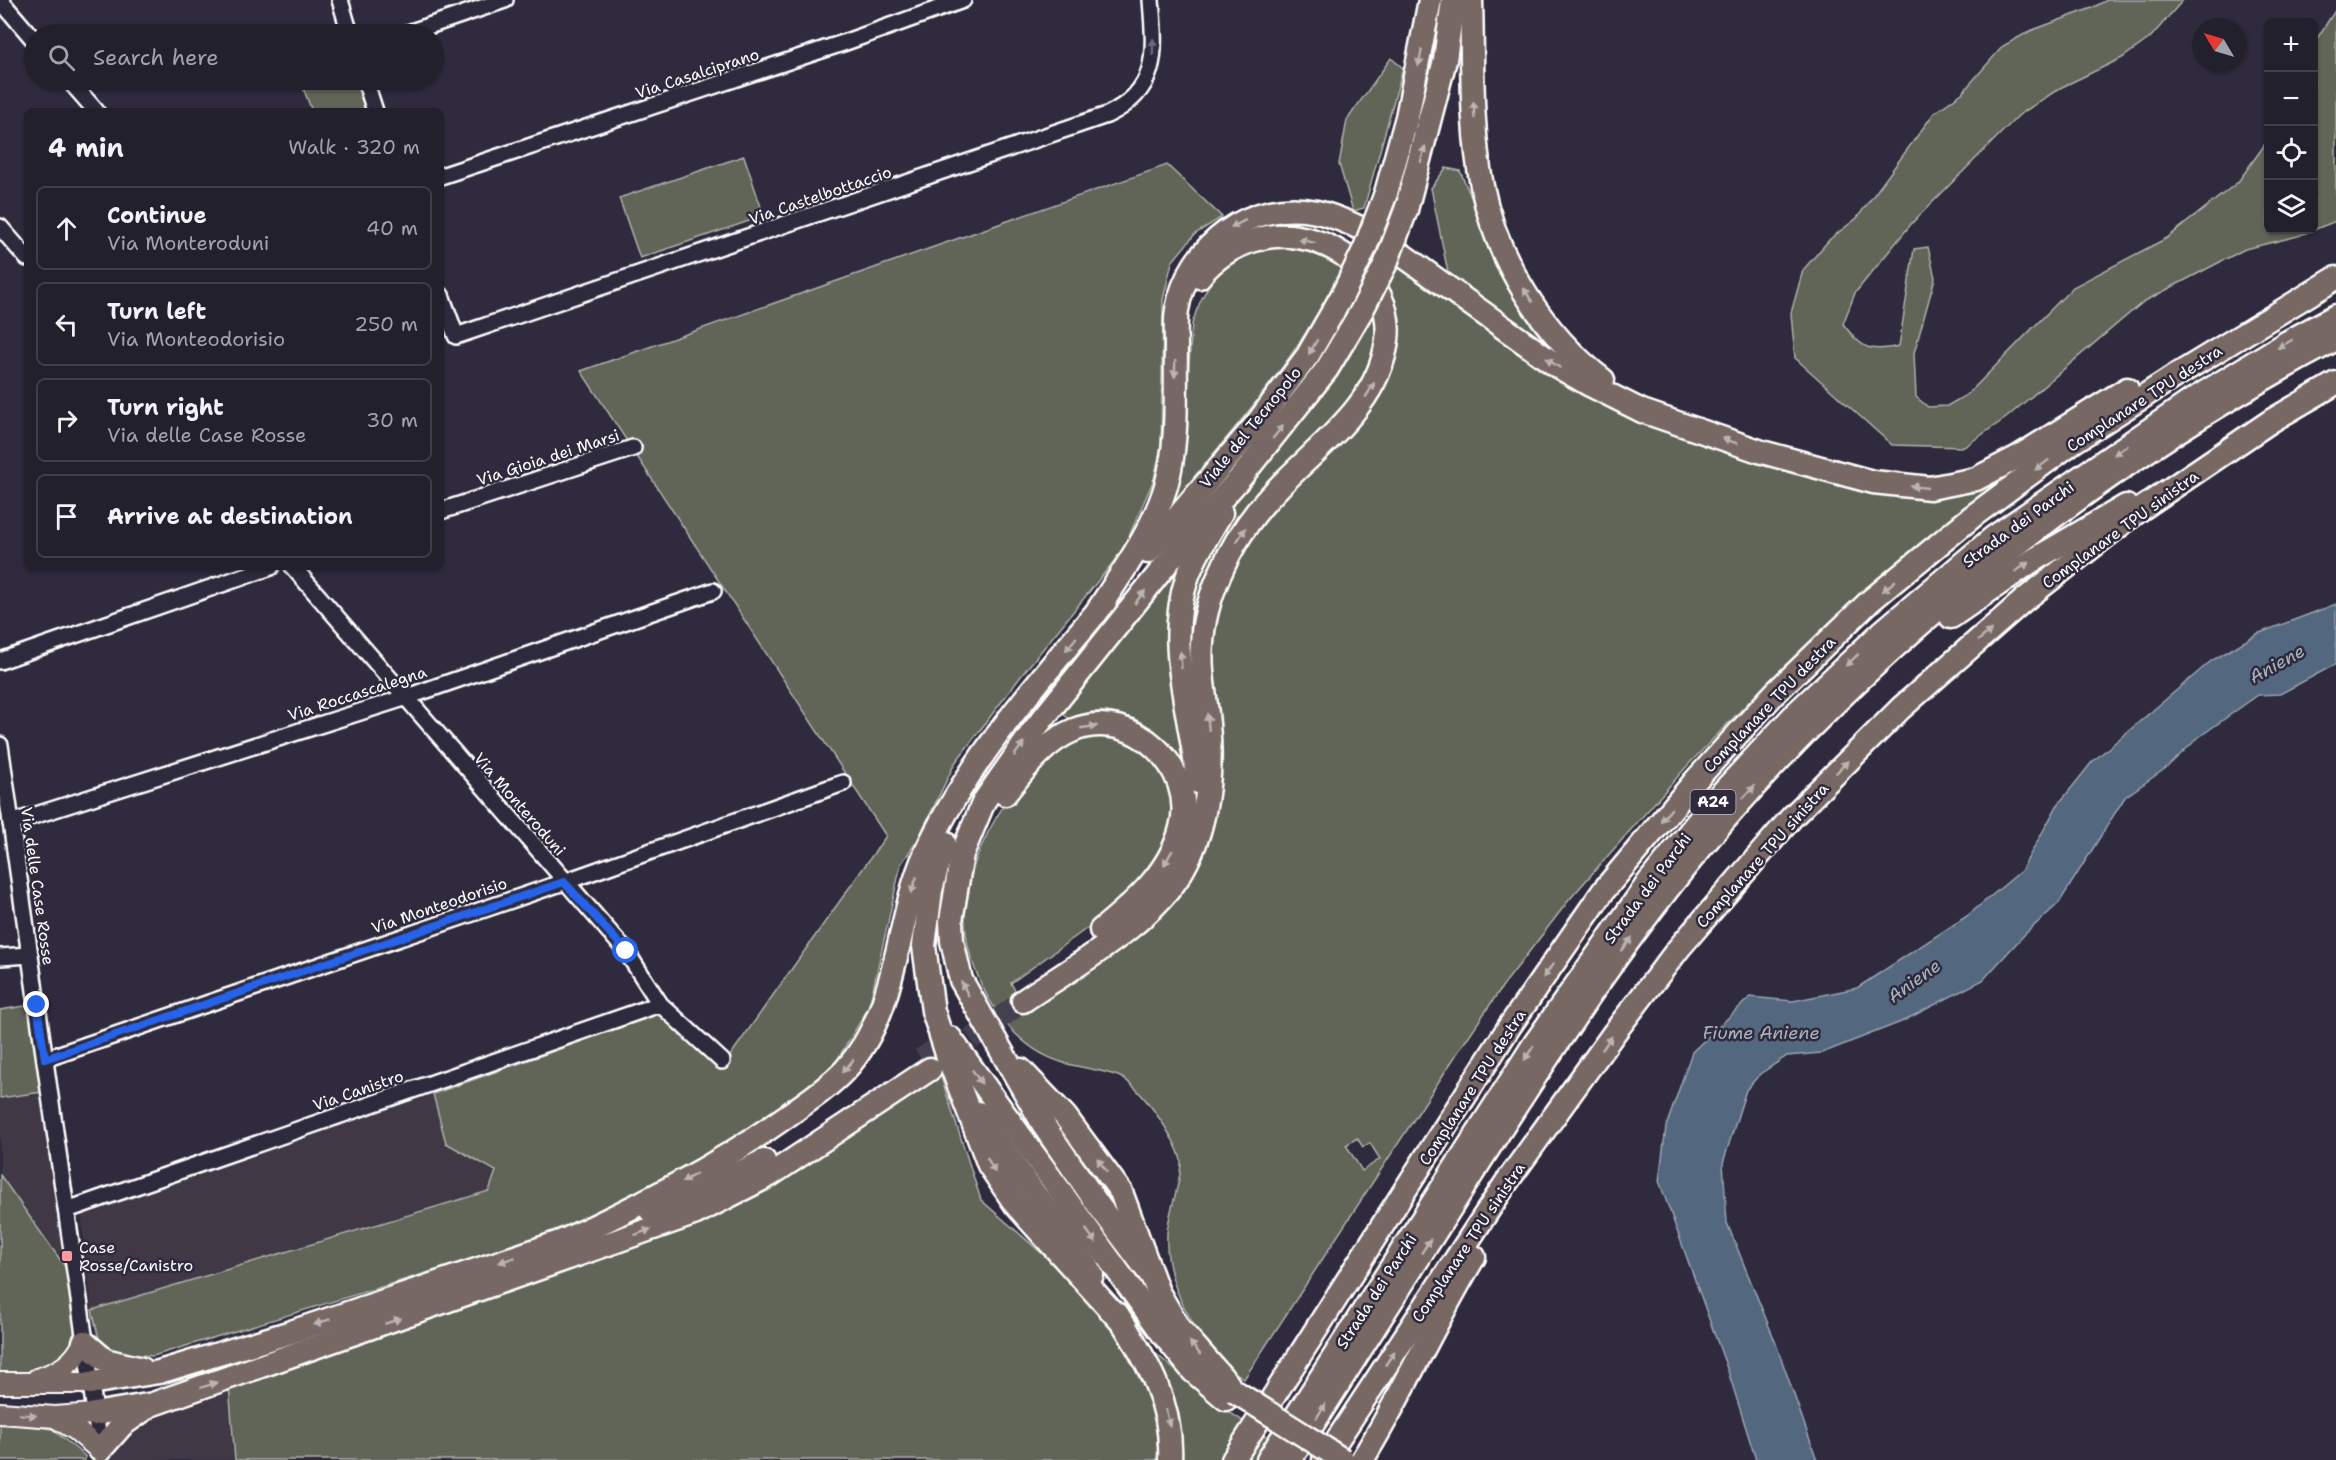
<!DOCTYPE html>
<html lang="en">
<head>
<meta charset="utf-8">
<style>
  body { margin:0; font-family:"Shantell Sans",sans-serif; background:#2f2d3a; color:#f1f3f6 }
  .controls { position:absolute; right:18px; top:18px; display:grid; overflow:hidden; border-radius:9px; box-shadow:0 2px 4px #0004 }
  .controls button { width:54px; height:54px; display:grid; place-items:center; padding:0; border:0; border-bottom:2px solid #403e4a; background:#23202e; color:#f1f3f6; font:30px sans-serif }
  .compass { position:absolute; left:2192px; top:18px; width:54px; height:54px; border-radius:50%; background:#23202e; box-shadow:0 2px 4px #0004; rotate:308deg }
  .stop { position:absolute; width:18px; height:18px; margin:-14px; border:4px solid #2563eb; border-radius:50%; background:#fff }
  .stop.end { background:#2563eb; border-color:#fff; box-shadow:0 2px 6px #0008 }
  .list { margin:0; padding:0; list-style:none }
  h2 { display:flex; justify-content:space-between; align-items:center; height:78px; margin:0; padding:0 24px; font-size:26px }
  h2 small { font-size:20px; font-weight:400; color:#a3a3aa }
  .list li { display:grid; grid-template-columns:39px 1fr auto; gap:18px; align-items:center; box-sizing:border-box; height:84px; margin:0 12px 12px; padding:0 12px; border:2px solid #403e4a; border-radius:9px }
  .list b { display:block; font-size:22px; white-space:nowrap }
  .list p { margin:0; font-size:20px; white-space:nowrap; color:#a3a3aa }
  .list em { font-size:20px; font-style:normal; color:#a3a3aa }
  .icon { flex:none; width:33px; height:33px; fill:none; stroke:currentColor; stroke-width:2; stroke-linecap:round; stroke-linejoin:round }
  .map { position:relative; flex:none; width:2336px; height:1460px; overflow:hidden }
  .search { position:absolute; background:#23202e; box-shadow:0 2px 4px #0004; left:24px; top:24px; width:420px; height:66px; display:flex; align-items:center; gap:15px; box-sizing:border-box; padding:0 21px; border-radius:33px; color:#a3a3aa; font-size:22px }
  .panel { position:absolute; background:#23202e; box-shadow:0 2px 4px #0004; left:24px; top:108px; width:420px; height:462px; border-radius:9px }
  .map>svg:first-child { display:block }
  .built { fill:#403845 }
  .green { fill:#616558; stroke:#b0b2ac; stroke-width:1.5; fill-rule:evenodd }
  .water { fill:#53687f; stroke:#98a4b2; stroke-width:1.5 }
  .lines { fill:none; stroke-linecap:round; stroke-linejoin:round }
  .highway-tunnel { stroke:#443f50; stroke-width:22; stroke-dasharray:22 11; stroke-linecap:butt }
  .minor-casing { stroke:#fff; stroke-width:20 }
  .major-casing { stroke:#fff; stroke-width:24 }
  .highway-casing { stroke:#fff; stroke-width:27 }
  .minor { stroke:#2f2a3d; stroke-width:15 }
  .major { stroke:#776864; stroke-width:20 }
  .highway { stroke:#776864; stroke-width:22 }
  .highway-bridge-casing { stroke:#fff; stroke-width:27; stroke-linecap:butt }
  .highway-bridge { stroke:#776864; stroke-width:22 }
  .oneway { fill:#6d6a77 }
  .oneway2 { fill:#bbb4b2 }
  .route { stroke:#2563eb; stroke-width:8 }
  .poi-dot { fill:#ff9aa2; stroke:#2f2a3d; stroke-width:2 }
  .labels { text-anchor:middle; stroke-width:5; stroke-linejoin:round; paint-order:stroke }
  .shield { fill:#2f2a3d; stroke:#c1bfc5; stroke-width:1.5 }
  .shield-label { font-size:15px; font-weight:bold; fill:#fff }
  .street-label { font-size:16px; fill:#fff; stroke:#2f2a3d }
  .poi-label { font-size:16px; fill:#fff; stroke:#2f2a3d; text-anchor:start }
  .water-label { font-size:18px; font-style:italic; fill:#a9b4bf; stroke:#2f2a3d }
</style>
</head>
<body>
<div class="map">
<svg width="2336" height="1460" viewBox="0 0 2336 1460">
  <rect width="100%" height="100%" fill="#2f2a3d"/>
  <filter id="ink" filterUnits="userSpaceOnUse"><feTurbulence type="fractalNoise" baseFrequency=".0167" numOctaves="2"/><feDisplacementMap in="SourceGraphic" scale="12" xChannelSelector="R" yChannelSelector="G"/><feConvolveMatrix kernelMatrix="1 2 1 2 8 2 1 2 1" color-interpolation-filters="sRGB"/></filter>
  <g filter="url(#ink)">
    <!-- built -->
    <g class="built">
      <polygon points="39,1092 68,1270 0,1175 0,1098"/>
      <polygon points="433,1094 446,1143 496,1171 489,1191 92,1310 81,1214 200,1171"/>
      <polygon points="229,1385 235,1460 113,1460 112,1449 145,1419"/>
    </g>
    <!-- green -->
    <g class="green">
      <path d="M 2107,0 L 2183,0 L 2150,38 L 2122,58 L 2060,88 L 2019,115 L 1912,223 L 1855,293 L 1843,324 C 1862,348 1868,353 1899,346 L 1914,249 L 1928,247 L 1935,278 L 1914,353 L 1916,397 L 1928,407 L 1947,406 L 1968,394 L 2073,287 L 2167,238 L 2238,182 L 2268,140 L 2268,230 L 2314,230 L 2314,43 L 2336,9 L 2336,221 L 2298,236 L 2245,249 L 2143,302 L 2006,418 L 1964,447 L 1892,445 L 1795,358 L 1791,313 L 1803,270 L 1830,239 L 1857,218 L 1934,113 L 1962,93 L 2003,46 L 2030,31 L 2092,8 Z"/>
      <polygon points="1391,58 1403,68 1364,208 1353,211 1339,164 1347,120"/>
      <polygon points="300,80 355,80 366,111 312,111"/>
      <polygon points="744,156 764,216 640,258 619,198"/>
      <polygon points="1167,165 1222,217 1195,234 1172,262 1163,300 1161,446 1154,479 1123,550 1025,671 955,763 917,841 901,864 869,1007 836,1062 795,1098 729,1147 648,1191 519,1245 153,1356 117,1353 99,1339 92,1310 489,1191 496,1171 446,1143 433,1094 661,1013 720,1070 886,836 581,371"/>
      <polygon points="1446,168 1460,171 1493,249 1570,367 1449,278 1431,188"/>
      <path d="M 1298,245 L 1343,263 C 1304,354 1232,430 1170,506 L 1183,443 L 1192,324 C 1202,289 1223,257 1260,247 C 1271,244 1286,246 1298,245 Z"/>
      <path d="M 1398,261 L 1597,402 L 1625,415 C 1672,430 1718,445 1765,460 C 1845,486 1914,513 1997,484 L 1887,571 L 1767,683 L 1687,766 L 1569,900 L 1502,987 L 1458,1052 L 1244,1379 C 1201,1347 1164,1289 1167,1233 C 1169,1209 1181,1185 1181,1161 C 1178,1140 1138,1083 1118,1076 C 1100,1069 1079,1068 1061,1062 C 1019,1049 989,1008 975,969 C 966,947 963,920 966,897 C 974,837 1038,730 1107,735 C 1114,735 1122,741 1128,743 C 1135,746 1144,748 1149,752 C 1159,759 1167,779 1175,789 L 1169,839 L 1129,898 L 1011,983 L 1026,1010 L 1156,919 L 1181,894 L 1199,865 L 1211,837 L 1219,799 L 1213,639 L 1220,598 L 1240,552 L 1396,348 L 1398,309 L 1387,286 ZM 1357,1138 L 1363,1147 L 1370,1143 L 1380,1159 L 1362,1171 L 1346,1145 Z"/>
      <path d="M 1374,312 C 1377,327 1378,343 1373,357 C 1363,390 1336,414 1313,437 C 1284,467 1252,497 1228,533 C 1199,579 1196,630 1189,682 L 1187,635 L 1192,584 L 1215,532 L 1238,498 L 1322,390 Z"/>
      <path d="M 1177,569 C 1156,634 1178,709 1188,775 C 1169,743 1133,707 1092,712 C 1084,713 1077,716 1070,719 L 1064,715 L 1067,706 Z"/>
      <polygon points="37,1004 49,1091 0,1098 0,1010"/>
      <polygon points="940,1074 981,1200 1201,1393 1301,1460 235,1460 229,1385 772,1182"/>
      <polygon points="0,1175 76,1282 90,1383 0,1382"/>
      <polygon points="0,1421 52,1429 85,1456 85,1460 0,1460"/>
    </g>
    <!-- water -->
    <polygon class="water" points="2336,604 2336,664 2280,694 2258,695 2199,737 2166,768 2125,797 2059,903 2024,935 1983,980 1901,1022 1822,1053 1787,1056 1760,1074 1746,1090 1723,1163 1727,1223 1775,1341 1817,1460 1756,1460 1728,1371 1659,1181 1666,1127 1692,1052 1750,997 1793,1001 1857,988 1967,916 2021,871 2057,806 2092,762 2211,661 2257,634"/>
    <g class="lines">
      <!-- highway-tunnel -->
      <g class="highway-tunnel">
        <polyline points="921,1059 955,1036"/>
        <polyline points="944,1059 1023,1001"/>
      </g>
      <defs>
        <g id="minor">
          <polyline points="0,0 34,40"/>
          <polyline points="340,0 350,34"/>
          <polyline points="405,34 505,0"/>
          <polyline points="69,80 96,111"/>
          <polyline points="365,80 375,111"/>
          <polyline points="441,176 843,43 963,0"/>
          <polyline points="0,227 27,258"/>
          <path d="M 441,295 L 456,336 L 1107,115 C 1160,90 1155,51 1151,0"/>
          <polyline points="441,511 633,448"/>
          <polyline points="293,567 626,951 660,1004 722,1061"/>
          <polyline points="0,661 271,567"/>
          <polyline points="0,745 101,1454"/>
          <polyline points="11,823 404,698 713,591"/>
          <polyline points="0,957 30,955"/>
          <polyline points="45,1059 564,882 843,783"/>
          <polyline points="67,1210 660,1004"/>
        </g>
        <g id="major">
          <path d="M 37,1379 C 59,1372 74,1364 84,1342"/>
          <polyline points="0,1383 90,1383"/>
          <polyline points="0,1413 55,1417 94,1414"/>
          <polyline points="55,1417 76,1430 100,1450"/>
        </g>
        <g id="highway">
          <path d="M 1471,0 C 1473,62 1470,125 1482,186 C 1497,261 1543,334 1603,380"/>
          <polyline points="1386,193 1407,117 1430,0"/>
          <polyline points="1406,210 1445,60 1453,0"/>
          <polyline points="1148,552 1257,423 1308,355 1342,296"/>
          <path d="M 1096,613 C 1122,572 1152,533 1166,486 C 1179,441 1175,393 1176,346 C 1176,335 1175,321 1177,310 C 1188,245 1252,198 1317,212 C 1338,217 1357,226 1376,236 L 1557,366 L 1590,385 L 1642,411 L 1762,452 L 1873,482 L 1930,488 L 1976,479 L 2018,457 L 2127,389"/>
          <polyline points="1951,617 2032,561 2126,506"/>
          <path d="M 1198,782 C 1191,715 1165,645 1187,578 C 1195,555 1209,534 1221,513"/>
          <path d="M 1005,794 C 1024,770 1044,742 1074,730 C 1133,707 1197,768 1181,828 C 1170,872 1135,902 1101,930"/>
          <polyline points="944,842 931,890 924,946 933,1011 948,1057 989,1165 1016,1205 1126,1327"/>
          <path d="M 1023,1001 C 1074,966 1152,924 1183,869 C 1207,827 1213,772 1208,724 C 1206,697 1199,670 1202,644 C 1203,621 1210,597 1219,576 C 1233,543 1253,513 1278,488 C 1320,444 1379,405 1387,340 C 1395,277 1326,227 1267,237 C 1240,242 1216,256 1199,277"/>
          <polyline points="950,1038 1163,1334 1193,1371 1226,1399"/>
          <polyline points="1021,1070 1065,1116 1121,1192 1158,1292 1179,1328 1228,1384"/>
          <polyline points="978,1113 1034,1193 1070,1239 1092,1275"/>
          <polyline points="651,1211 685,1199 764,1161"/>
          <path d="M 563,1241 C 640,1205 715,1167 784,1118 C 805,1103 827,1089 845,1070 C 900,1010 894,923 926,852 C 968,761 1041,678 1105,602"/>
          <polyline points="1151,1275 1099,1206 1046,1129 961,980 952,941 951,921 962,854 984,801 1033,731 1192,532 1241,477 1327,369 1362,310"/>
          <path d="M 1118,1315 C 1147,1361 1173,1404 1170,1460"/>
          <polyline points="84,1342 105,1360 142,1369"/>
          <polyline points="90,1383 159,1372 288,1333 578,1236"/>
          <polyline points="94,1414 153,1404 696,1213 770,1175 930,1069"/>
          <polyline points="100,1450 122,1425 145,1409"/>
          <polyline points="1233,1460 1509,1027 1604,890 1695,781 1775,693 1870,601 1973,516 2073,442 2172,378 2336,278"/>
          <polyline points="1268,1460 1535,1043 1648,883 1717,798 1797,712 1882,632 1994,537 2191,401 2286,343 2336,316"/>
          <path d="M 1290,1460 C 1353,1361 1416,1262 1479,1163 C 1558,1040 1638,917 1735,808 C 1904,617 2111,458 2336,339"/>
          <polyline points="1324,1460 1506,1183 1614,1033 1679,948 1792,817 1901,708 2024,600 2138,511 2271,421 2336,383"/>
          <path d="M 1362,1460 C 1403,1394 1434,1323 1474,1257"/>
        </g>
      </defs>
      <!-- minor casing -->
      <use href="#minor" class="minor-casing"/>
      <!-- major casing -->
      <use href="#major" class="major-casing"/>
      <!-- highway casing -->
      <use href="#highway" class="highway-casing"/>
      <!-- minor -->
      <use href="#minor" class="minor"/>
      <!-- major -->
      <use href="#major" class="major"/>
      <!-- highway -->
      <use href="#highway" class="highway"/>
      <defs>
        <g id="highway-bridge">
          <polyline points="1342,296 1365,248 1386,193"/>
          <polyline points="1362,310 1386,263 1406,210"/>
          <polyline points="1234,1391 1343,1460"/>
        </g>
      </defs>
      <!-- highway-bridge casing -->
      <use href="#highway-bridge" class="highway-bridge-casing"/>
      <!-- highway-bridge -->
      <use href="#highway-bridge" class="highway-bridge"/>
    </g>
    <!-- one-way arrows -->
    <defs><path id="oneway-solid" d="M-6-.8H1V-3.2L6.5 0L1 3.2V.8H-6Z" transform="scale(1.5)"/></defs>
    <use class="oneway" href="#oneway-solid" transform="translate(1153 47) rotate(-88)"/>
    <g class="oneway2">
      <use href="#oneway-solid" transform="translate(1420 58) rotate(102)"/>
      <use href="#oneway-solid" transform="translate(1474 110) rotate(-93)"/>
      <use href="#oneway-solid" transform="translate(1423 154) rotate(-75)"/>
      <use href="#oneway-solid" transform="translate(1238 224) rotate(153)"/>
      <use href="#oneway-solid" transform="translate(1307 241) rotate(-166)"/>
      <use href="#oneway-solid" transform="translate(1528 295) rotate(-123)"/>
      <use href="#oneway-solid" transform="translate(2285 344) rotate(150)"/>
      <use href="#oneway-solid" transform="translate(1313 347) rotate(120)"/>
      <use href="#oneway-solid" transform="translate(1553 363) rotate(-146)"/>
      <use href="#oneway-solid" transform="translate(1175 369) rotate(92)"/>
      <use href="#oneway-solid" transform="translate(1370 390) rotate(-59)"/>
      <use href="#oneway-solid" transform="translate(1278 432) rotate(-51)"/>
      <use href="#oneway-solid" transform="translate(1730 441) rotate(-161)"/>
      <use href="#oneway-solid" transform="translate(2121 450) rotate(145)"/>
      <use href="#oneway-solid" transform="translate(2042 465) rotate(143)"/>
      <use href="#oneway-solid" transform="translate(1919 487) rotate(-174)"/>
      <use href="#oneway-solid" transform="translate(1241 535) rotate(-57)"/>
      <use href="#oneway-solid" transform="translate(2022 567) rotate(-34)"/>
      <use href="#oneway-solid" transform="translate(1889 586) rotate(140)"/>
      <use href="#oneway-solid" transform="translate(1140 597) rotate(-51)"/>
      <use href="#oneway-solid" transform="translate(1985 635) rotate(-41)"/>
      <use href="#oneway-solid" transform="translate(1071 644) rotate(129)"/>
      <use href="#oneway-solid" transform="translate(1181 660) rotate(-93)"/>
      <use href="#oneway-solid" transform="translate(1852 660) rotate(137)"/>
      <use href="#oneway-solid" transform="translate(1208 722) rotate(-96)"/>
      <use href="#oneway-solid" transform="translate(1089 727) rotate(-8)"/>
      <use href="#oneway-solid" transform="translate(1019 749) rotate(-54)"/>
      <use href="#oneway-solid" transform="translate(1842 767) rotate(-45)"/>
      <use href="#oneway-solid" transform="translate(1749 792) rotate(-47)"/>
      <use href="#oneway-solid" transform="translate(1666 815) rotate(130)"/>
      <use href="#oneway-solid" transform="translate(1168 858) rotate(120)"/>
      <use href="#oneway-solid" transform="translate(914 885) rotate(109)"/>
      <use href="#oneway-solid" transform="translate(1627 944) rotate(-53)"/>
      <use href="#oneway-solid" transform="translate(1548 971) rotate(125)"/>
      <use href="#oneway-solid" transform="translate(965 989) rotate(-117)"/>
      <use href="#oneway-solid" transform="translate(1607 1043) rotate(-56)"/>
      <use href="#oneway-solid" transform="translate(1529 1053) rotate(123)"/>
      <use href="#oneway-solid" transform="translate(848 1066) rotate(130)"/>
      <use href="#oneway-solid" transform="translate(977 1077) rotate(56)"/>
      <use href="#oneway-solid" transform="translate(991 1165) rotate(62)"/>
      <use href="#oneway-solid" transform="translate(1102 1165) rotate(-126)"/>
      <use href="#oneway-solid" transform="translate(689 1178) rotate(149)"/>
      <use href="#oneway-solid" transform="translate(643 1232) rotate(-20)"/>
      <use href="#oneway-solid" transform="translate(1091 1236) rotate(54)"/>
      <use href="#oneway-solid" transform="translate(1426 1246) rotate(-57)"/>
      <use href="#oneway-solid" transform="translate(507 1260) rotate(161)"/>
      <use href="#oneway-solid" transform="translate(393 1321) rotate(-19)"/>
      <use href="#oneway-solid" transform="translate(322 1322) rotate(161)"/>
      <use href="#oneway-solid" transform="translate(1195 1348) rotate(-129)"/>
      <use href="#oneway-solid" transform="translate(1390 1358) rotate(-56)"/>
      <use href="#oneway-solid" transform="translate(209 1385) rotate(-19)"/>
      <use href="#oneway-solid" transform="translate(1321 1411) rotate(-58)"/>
      <use href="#oneway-solid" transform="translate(28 1415) rotate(4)"/>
      <use href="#oneway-solid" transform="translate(1168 1418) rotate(76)"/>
    </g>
  </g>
  <g class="lines" filter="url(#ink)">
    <!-- route -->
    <polyline class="route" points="37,1005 45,1059 564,882 626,951"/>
  </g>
  <!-- markers -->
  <rect class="poi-dot" x="61" y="1250" width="12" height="12" rx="3"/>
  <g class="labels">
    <!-- shield labels -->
    <rect class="shield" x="1690.5" y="790" width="45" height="24" rx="4.5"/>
    <g class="shield-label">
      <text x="1713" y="807">A24</text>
    </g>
    <!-- street labels -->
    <g class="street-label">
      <text transform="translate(697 73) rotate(-18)" y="6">Via Casalciprano</text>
      <text transform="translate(820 195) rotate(-19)" y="6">Via Castelbottaccio</text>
      <text transform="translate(2144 398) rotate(-33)" y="6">Complanare TPU destra</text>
      <text transform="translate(1250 427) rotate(-51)" y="6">Viale del Tecnopolo</text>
      <text transform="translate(548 457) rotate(-18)" y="6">Via Gioia dei Marsi</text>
      <text transform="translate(2018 524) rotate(-36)" y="6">Strada dei Parchi</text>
      <text transform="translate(2120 529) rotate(-36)" y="6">Complanare TPU sinistra</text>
      <text transform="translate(357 693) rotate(-18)" y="6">Via Roccascalegna</text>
      <text transform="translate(1769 704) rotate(-46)" y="6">Complanare TPU destra</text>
      <text transform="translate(520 804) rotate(49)" y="6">Via Monteroduni</text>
      <text transform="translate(1762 855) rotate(-48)" y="6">Complanare TPU sinistra</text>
      <text transform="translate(38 886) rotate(82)" y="6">Via delle Case Rosse</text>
      <text transform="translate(1647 888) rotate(-53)" y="6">Strada dei Parchi</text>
      <text transform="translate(439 905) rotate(-19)" y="6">Via Monteodorisio</text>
      <text transform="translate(1472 1087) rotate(-57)" y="6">Complanare TPU destra</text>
      <text transform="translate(358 1090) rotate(-19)" y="6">Via Canistro</text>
      <text transform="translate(1468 1242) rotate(-56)" y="6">Complanare TPU sinistra</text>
      <text transform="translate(1376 1291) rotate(-57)" y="6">Strada dei Parchi</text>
    </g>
    <!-- poi labels -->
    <g class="poi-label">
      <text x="79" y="1253">Case<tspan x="79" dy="18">Rosse/Canistro</tspan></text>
    </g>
    <!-- water labels -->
    <g class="water-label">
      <text transform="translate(2277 664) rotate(-29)" y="6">Aniene</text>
      <text transform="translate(1914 981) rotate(-36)" y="6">Aniene</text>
      <text x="1761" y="1039">Fiume Aniene</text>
    </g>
  </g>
</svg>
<div class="controls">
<button>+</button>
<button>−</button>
<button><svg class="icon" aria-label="locate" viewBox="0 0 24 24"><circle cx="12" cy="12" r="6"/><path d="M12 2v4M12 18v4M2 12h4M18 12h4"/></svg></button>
<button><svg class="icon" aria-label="layers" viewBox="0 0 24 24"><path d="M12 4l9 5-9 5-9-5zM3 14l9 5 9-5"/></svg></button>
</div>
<svg class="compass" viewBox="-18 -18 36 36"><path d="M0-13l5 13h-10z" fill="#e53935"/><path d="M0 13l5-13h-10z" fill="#a3a3aa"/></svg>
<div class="stop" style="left:626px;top:951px"></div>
<div class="stop end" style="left:37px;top:1005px"></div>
<div class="search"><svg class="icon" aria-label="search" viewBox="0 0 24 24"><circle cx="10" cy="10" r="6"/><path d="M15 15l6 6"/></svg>Search here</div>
<section class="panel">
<h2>4 min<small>Walk · 320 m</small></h2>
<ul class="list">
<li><svg class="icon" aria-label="ahead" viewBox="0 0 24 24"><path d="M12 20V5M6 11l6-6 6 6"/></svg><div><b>Continue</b><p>Via Monteroduni</p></div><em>40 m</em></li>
<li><svg class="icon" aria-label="left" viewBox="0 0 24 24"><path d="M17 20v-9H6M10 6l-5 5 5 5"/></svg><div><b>Turn left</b><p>Via Monteodorisio</p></div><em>250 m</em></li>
<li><svg class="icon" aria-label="right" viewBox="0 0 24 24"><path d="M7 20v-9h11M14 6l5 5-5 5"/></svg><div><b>Turn right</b><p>Via delle Case Rosse</p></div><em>30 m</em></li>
<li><svg class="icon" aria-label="arrive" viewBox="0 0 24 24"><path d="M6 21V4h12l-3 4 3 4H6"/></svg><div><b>Arrive at destination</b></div></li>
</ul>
</section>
</div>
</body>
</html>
